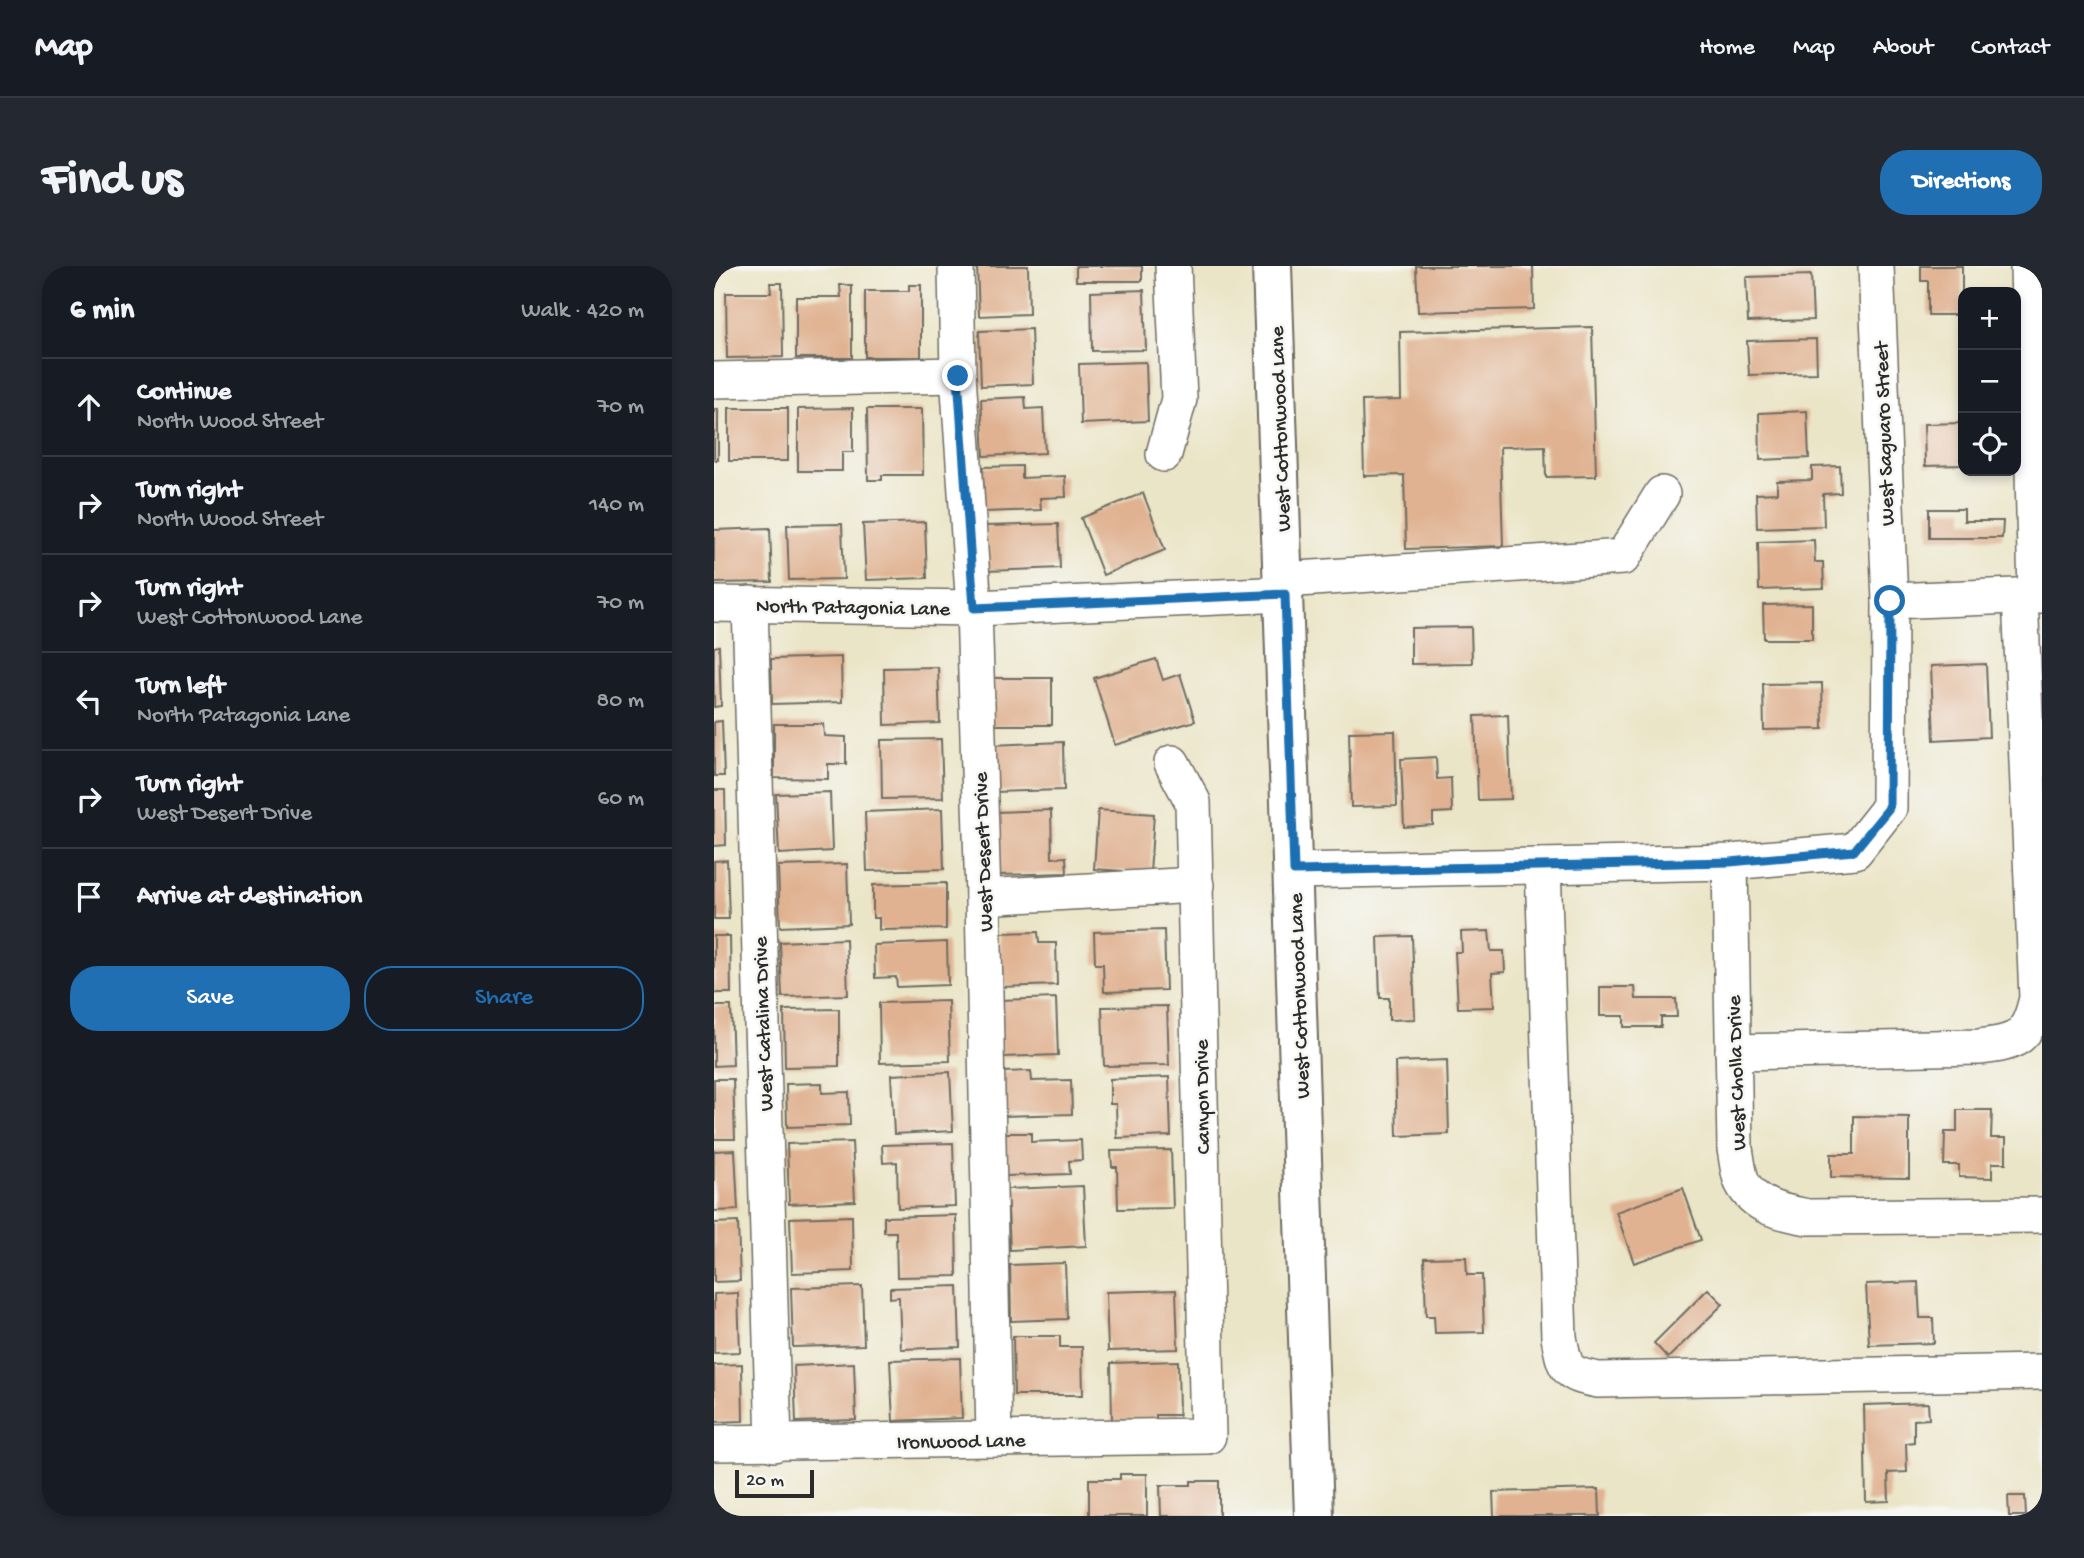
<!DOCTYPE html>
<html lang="en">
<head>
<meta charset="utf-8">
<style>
  body { margin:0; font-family:"Gochi Hand",sans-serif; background:#242831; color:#f1f3f6 }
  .controls { position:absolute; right:21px; top:21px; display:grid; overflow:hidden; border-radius:14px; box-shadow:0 4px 10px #0003 }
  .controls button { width:63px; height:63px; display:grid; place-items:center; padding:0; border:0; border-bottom:2px solid #363941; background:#171b24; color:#f1f3f6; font:35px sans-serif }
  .scale { position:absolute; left:21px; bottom:18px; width:79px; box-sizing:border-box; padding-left:7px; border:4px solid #2b2b2b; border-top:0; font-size:19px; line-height:24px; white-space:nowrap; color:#2b2b2b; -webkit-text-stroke:5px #f6f6f2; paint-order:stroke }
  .stop { position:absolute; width:21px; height:21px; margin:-16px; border:5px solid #1f6fb2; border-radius:50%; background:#fff }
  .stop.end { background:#1f6fb2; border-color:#fff; box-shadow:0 2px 7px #0008 }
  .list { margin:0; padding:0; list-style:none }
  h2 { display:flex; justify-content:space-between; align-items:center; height:91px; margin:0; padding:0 28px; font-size:30px }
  h2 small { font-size:23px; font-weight:400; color:#9ea1a6 }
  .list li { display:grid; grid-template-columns:46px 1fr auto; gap:21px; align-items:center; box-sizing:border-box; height:98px; padding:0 28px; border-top:2px solid #363941 }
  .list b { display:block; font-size:26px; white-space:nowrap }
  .list p { margin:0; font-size:23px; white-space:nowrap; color:#9ea1a6 }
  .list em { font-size:23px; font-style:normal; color:#9ea1a6 }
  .actions { display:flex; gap:14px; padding:21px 28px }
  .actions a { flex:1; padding:16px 0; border:2px solid #1f6fb2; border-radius:28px; text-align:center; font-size:24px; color:#1f6fb2 }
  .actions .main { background:#1f6fb2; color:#fff }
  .icon { flex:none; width:38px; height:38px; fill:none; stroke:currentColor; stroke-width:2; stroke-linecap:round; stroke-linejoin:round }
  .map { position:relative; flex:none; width:1328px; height:1250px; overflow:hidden; border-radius:28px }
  header { display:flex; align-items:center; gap:42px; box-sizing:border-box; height:98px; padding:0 35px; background:#171b24; border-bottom:2px solid #363941 }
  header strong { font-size:33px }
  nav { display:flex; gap:38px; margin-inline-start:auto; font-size:24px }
  .intro { display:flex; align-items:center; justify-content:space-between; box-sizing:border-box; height:168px; padding:0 42px }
  h1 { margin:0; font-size:49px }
  .button { padding:18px 32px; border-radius:28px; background:#1f6fb2; color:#fff; font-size:24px; font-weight:700 }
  main { display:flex; gap:42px; padding:0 42px }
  aside { flex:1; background:#171b24; border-radius:28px; box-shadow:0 4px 10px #0003 }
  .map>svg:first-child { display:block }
  .building { fill:#e0b292 }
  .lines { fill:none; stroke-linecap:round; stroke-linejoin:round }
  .minor-casing { stroke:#6e6c62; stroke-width:38 }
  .major-casing { stroke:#6e6c62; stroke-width:42 }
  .minor { stroke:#fff; stroke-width:35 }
  .major { stroke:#fff; stroke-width:38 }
  .route { stroke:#1f6fb2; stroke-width:9 }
  .labels { text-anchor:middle; stroke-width:5; stroke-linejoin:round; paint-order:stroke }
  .street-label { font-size:21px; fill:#2b2b2b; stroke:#f6f6f2 }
</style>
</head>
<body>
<header>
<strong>Map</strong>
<nav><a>Home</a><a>Map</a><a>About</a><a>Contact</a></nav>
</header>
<div class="intro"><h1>Find us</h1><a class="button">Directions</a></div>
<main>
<aside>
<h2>6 min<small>Walk · 420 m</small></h2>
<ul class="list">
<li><svg class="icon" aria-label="ahead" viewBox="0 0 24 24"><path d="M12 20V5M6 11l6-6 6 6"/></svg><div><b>Continue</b><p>North Wood Street</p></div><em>70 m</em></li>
<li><svg class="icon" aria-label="right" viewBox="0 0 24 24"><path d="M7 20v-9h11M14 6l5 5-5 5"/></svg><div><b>Turn right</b><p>North Wood Street</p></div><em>140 m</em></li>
<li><svg class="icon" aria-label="right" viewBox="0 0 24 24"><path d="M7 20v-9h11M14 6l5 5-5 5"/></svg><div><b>Turn right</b><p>West Cottonwood Lane</p></div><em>70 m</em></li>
<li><svg class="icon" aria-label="left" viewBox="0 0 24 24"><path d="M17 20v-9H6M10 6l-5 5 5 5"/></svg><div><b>Turn left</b><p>North Patagonia Lane</p></div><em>80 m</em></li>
<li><svg class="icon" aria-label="right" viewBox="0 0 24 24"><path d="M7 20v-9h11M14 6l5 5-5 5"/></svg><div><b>Turn right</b><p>West Desert Drive</p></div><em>60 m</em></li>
<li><svg class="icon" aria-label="arrive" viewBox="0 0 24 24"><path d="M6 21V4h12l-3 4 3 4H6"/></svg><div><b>Arrive at destination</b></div></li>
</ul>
<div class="actions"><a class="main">Save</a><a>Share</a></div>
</aside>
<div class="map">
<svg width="1328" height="1250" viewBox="0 0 1328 1250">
  <rect width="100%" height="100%" fill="#f6f6f2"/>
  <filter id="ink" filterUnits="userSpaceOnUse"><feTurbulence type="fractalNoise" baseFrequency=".0143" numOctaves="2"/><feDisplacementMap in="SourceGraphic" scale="14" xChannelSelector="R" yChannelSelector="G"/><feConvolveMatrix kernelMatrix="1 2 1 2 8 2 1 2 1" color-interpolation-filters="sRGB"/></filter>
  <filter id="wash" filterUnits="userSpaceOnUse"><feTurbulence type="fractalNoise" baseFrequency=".00686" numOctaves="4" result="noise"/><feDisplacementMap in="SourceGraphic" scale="28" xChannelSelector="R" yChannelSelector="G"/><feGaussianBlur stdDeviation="1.57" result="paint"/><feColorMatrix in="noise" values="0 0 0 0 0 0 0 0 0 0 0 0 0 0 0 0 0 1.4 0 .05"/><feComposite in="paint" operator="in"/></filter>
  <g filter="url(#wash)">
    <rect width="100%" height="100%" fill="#ebe5c7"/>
    <g id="blocks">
      <!-- building -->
      <g class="building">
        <polygon points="263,0 314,0 315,48 265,50"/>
        <rect x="362" y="0" width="66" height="15"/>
        <polygon points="702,0 819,0 820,43 704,46"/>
        <polygon points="1207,0 1248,0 1248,49 1214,49 1214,15 1207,15"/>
        <polygon points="1097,9 1099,54 1034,56 1032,11"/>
        <polygon points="56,17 68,17 69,91 13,92 12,27 57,27"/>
        <polygon points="126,19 138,19 138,92 82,92 82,31 127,31"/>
        <polygon points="195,19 207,19 207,91 151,91 151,25 195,25"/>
        <polygon points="430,24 432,84 378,85 377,26"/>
        <polygon points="878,61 882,210 832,211 831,180 786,181 789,280 692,283 690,209 650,210 648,135 687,134 686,66"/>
        <polygon points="317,63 319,118 267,120 265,65"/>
        <polygon points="1102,73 1103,107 1035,109 1033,75"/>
        <polygon points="432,96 434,155 367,158 365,98"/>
        <polygon points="311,131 312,143 329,142 331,187 270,190 267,133"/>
        <rect x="15" y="142" width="59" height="53"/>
        <polygon points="139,142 139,186 128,186 128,205 84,205 84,143"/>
        <rect x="0" y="143" width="4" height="51"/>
        <polygon points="153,143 208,143 209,209 168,209 168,214 154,214"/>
        <polygon points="1093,145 1095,192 1046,194 1045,147"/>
        <polygon points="1249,157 1249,199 1211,200 1210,158"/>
        <polygon points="308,200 308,212 351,210 352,231 326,232 327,244 270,246 269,201"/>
        <polygon points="1126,200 1127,227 1109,228 1110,260 1043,262 1042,228 1063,227 1063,215 1098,214 1098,201"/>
        <polygon points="429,227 451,284 389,309 367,252"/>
        <polygon points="1215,243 1250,243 1250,255 1289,255 1288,272 1215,272"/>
        <polygon points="211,256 213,312 152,314 149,258"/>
        <polygon points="128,258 130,313 75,314 73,259"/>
        <polygon points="344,258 346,302 273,305 271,260"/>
        <polygon points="56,262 58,316 0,317 0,264"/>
        <polygon points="1100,274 1101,296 1109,296 1110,322 1045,324 1044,276"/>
        <polygon points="1098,338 1098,373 1050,373 1049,339"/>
        <polygon points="757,361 758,397 697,398 697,362"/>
        <polygon points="5,380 7,440 0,441 0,381"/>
        <polygon points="127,391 128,436 58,438 57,393"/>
        <polygon points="442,393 449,414 466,408 481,455 401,479 380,412"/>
        <polygon points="1272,398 1275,471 1220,474 1217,400"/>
        <polygon points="224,401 226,457 171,459 170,402"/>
        <rect x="278" y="412" width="60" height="47"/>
        <polygon points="1108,417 1109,463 1050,464 1049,418"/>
        <polygon points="794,449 797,533 764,534 761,450"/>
        <polygon points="8,455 10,510 0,510 0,456"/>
        <polygon points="60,458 109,458 110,470 132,471 132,498 114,498 114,513 60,512"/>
        <polygon points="681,465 683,540 637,541 635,466"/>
        <polygon points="227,473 229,532 168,533 167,474"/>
        <polygon points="349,476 350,524 280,526 278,479"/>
        <polygon points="722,491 723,513 737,512 738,546 719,547 719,559 690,561 687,493"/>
        <polygon points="0,524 11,524 12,579 0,580"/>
        <polygon points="116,526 118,585 65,588 62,528"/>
        <polygon points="228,543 230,603 153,605 151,546"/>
        <polygon points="337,544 338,592 352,591 353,607 284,609 281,546"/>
        <polygon points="384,544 440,548 436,607 380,603"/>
        <polygon points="13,594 15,653 0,653 0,595"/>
        <polygon points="133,598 135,658 66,661 64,600"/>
        <polygon points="232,617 232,663 165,664 165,652 159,652 159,619"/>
        <polygon points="450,664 452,724 390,726 389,698 381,698 380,666"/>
        <polygon points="775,665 777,685 790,685 791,706 778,707 780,741 744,742 741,686 748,686 747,666"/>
        <polygon points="324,666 325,677 342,677 343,719 287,721 285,667"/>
        <polygon points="0,670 16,670 17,727 0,727"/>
        <polygon points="698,670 701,753 675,754 675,732 666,732 664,671"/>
        <polygon points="132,673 134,729 68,731 66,676"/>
        <polygon points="233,676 234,719 183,721 182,711 161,712 160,679"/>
        <polygon points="886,721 921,721 922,733 962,733 963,751 947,751 947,761 910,761 910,750 886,750"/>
        <polygon points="342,732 344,789 288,791 286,734"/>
        <polygon points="234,735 236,795 166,797 165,737"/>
        <polygon points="0,740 17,740 19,799 0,800"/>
        <polygon points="453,740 455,799 390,800 388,741"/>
        <polygon points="125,743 125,800 71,801 70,744"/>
        <polygon points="733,794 735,868 683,870 681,796"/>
        <polygon points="317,805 318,815 357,814 358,848 289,850 288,806"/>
        <polygon points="236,806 239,865 180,868 177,809"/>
        <polygon points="455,811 457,870 403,872 402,838 396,838 396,813"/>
        <polygon points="0,813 19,813 21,873 0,873"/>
        <polygon points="108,817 108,827 135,826 136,859 73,861 72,818"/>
        <polygon points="1243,844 1278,844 1277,872 1292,872 1292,897 1278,897 1278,912 1245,911 1245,899 1230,899 1231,866 1243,866"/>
        <polygon points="1140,850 1195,851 1195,912 1117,911 1117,888 1140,888"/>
        <polygon points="291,867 317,867 317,876 367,874 368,894 355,895 356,908 292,910"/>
        <polygon points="138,876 141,935 75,938 73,878"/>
        <polygon points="239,877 241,940 184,942 183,896 169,897 168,879"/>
        <polygon points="21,884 24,944 0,945 0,885"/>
        <polygon points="457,884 459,942 404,943 403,901 398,901 397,885"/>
        <polygon points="369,920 372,980 296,984 293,923"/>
        <polygon points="969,922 987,974 920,997 902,946"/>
        <polygon points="242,949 243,1010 183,1011 182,966 170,966 170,951"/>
        <polygon points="138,950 139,1005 78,1007 76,952"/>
        <polygon points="24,956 26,1015 0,1016 0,957"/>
        <polygon points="752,991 753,1009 768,1009 770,1066 721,1067 720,1050 712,1050 710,992"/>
        <polygon points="351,997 353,1053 297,1055 296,999"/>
        <polygon points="1204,1016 1206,1052 1219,1052 1220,1077 1155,1079 1152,1018"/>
        <polygon points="148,1020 150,1079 79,1081 77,1022"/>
        <polygon points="244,1020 246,1081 187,1083 185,1031 176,1032 176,1022"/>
        <polygon points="994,1023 1009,1038 954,1092 940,1077"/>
        <polygon points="462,1024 464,1083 394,1085 392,1026"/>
        <polygon points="24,1027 26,1086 0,1087 0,1028"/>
        <polygon points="299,1070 346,1070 346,1081 368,1081 369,1129 300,1129"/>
        <polygon points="246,1092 248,1152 179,1155 176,1094"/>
        <polygon points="464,1095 465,1149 442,1149 442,1156 398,1156 397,1097"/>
        <polygon points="140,1097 142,1154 82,1156 80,1100"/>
        <polygon points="28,1098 29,1155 0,1156 0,1099"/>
        <polygon points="1214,1137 1215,1153 1200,1154 1200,1176 1192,1177 1193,1206 1174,1207 1175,1235 1152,1236 1150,1139"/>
        <polygon points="406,1208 433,1208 433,1250 375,1250 375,1213 406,1213"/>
        <polygon points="477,1215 505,1215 505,1250 447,1250 446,1219 477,1219"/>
        <polygon points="885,1223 886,1250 780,1250 779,1226"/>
        <polygon points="1294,1230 1311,1230 1312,1250 1295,1250"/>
      </g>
    </g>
  </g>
  <g filter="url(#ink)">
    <use href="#blocks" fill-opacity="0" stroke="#6e6c62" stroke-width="2"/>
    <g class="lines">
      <defs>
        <g id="minor">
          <polyline points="242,0 244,109 260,342 269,631 280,1173"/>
          <polyline points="1314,0 1322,329"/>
          <polyline points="0,114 244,109"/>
          <polyline points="450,188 465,133 459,0"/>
          <polyline points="570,314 909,291 948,228"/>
          <polyline points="1176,335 1328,329"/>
          <polyline points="0,338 260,342 571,328"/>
          <polyline points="36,338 60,1178"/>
          <path d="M 1016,596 L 1021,883 C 1023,893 1024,907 1028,916 C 1041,942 1068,946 1094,951 L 1328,949"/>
          <path d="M 829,600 L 845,1071 C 851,1103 851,1108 884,1114 L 1328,1106"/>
          <polyline points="580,605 1016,596 1141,585 1175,542 1176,335 1162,0"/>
          <polyline points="269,631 482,619"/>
          <path d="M 1019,786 L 1265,781 C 1304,777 1314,772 1323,732 L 1306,330"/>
          <polyline points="0,1177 494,1170 479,536 458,497"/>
        </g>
        <polyline id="major" points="558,0 600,1250"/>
      </defs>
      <!-- minor casing -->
      <use href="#minor" class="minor-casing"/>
      <!-- major casing -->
      <use href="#major" class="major-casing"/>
      <!-- minor -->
      <use href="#minor" class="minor"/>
      <!-- major -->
      <use href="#major" class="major"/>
    </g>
  </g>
  <g class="lines" filter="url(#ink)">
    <!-- route -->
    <polyline class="route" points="244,110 260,342 571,328 580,605 1016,596 1140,585 1175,542 1176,335"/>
  </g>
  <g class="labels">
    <!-- street labels -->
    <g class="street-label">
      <text transform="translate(565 163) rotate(-92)" y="7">West Cottonwood Lane</text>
      <text transform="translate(1169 168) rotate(-92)" y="7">West Saguaro Street</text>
      <text transform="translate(139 340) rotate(1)" y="7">North Patagonia Lane</text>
      <text transform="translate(268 586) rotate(-92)" y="7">West Desert Drive</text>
      <text transform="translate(584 730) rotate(-92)" y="7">West Cottonwood Lane</text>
      <text transform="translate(48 758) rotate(-92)" y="7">West Catalina Drive</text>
      <text transform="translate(1021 807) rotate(-92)" y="7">West Cholla Drive</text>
      <text transform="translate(487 831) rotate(-91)" y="7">Canyon Drive</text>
      <text transform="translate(247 1174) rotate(-1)" y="7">Ironwood Lane</text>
    </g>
  </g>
</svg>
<div class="controls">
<button>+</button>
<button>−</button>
<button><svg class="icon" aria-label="locate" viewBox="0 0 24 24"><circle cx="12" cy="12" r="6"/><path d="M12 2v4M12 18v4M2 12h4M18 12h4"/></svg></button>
</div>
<div class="scale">20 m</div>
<div class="stop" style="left:1176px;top:335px"></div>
<div class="stop end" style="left:244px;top:110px"></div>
</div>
</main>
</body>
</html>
